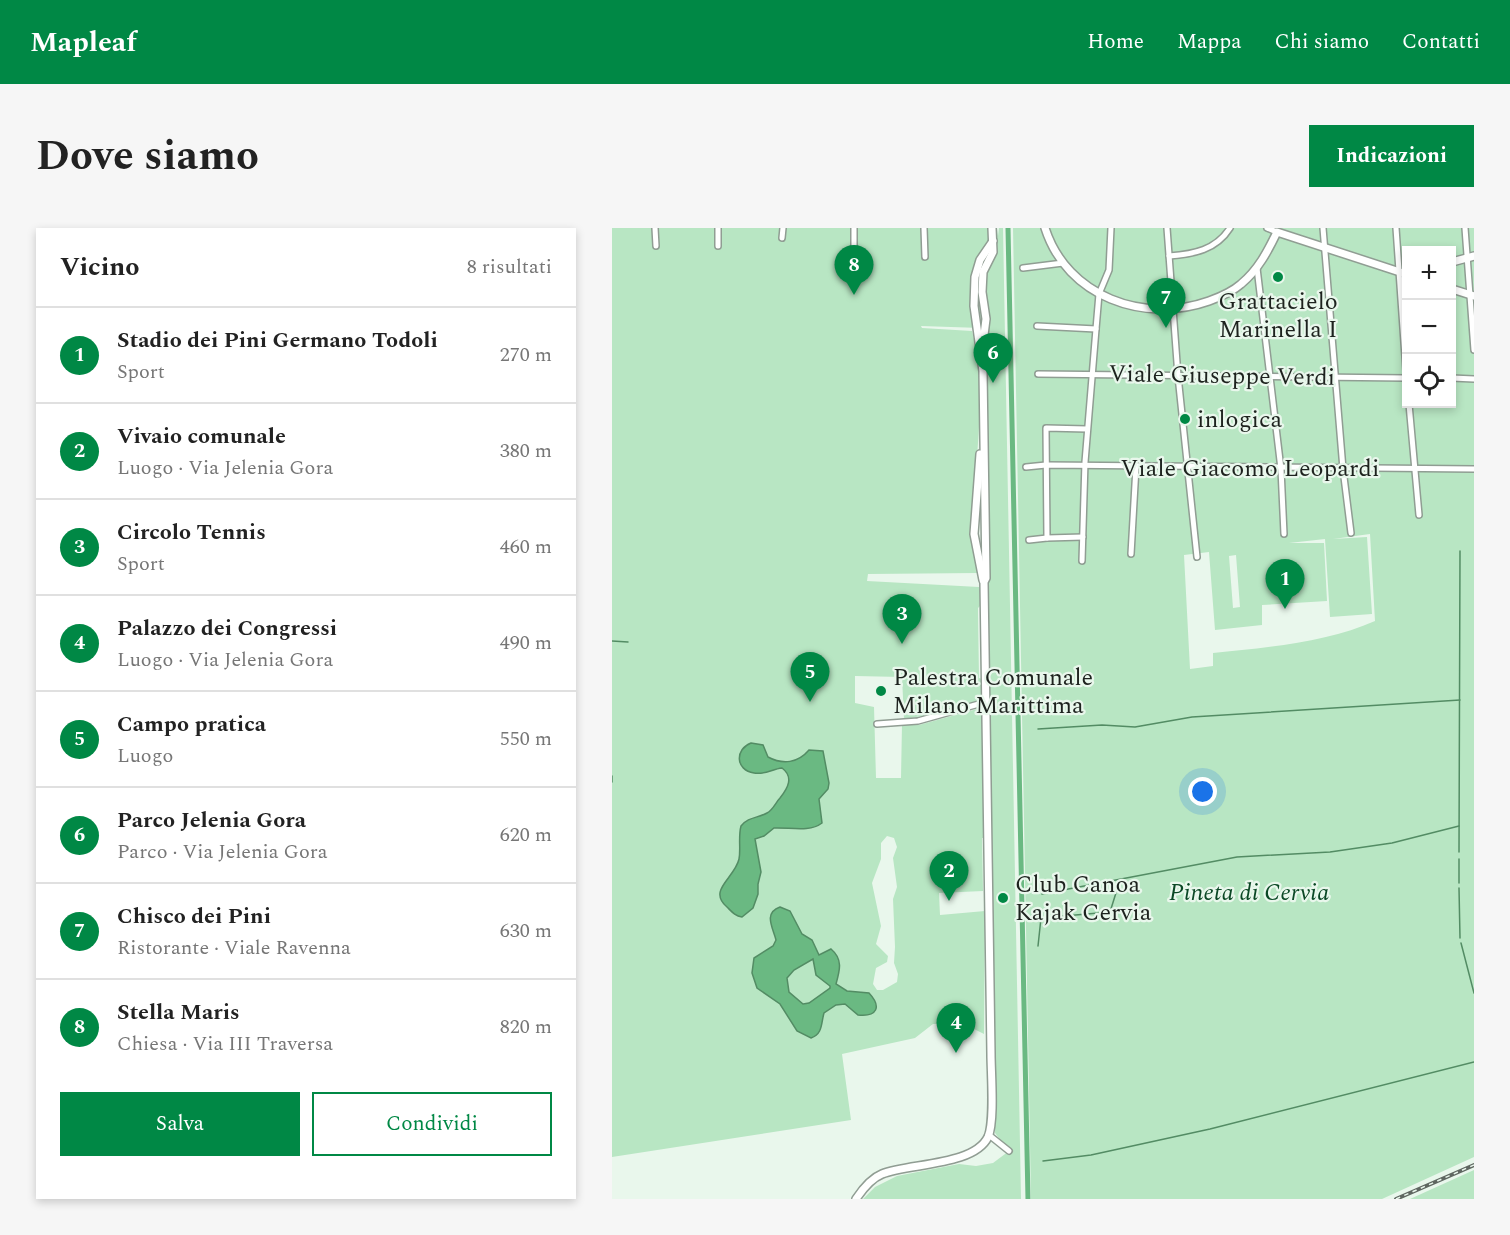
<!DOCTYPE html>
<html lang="it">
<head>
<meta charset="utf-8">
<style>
  body { margin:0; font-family:Spectral,serif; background:#f6f6f6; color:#222 }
  .controls { position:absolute; right:18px; top:18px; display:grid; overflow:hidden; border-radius:0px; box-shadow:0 3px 9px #0003 }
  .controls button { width:54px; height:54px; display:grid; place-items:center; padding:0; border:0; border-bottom:2px solid #e0e0e0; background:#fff; color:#222; font:30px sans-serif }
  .you { position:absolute; left:591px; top:564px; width:21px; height:21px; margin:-15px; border:4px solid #fff; border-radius:50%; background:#1a73e8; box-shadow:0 0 0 9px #1a73e833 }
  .badge { display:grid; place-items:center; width:39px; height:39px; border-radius:50%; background:#008845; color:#fff; font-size:20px; font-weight:700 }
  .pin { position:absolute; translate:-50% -50px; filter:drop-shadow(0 2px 3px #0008) }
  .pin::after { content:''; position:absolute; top:32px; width:21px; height:18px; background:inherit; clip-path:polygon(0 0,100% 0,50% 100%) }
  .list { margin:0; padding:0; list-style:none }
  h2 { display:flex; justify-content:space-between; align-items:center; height:78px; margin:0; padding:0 24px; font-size:26px }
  h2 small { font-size:20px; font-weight:400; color:#767676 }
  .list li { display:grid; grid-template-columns:39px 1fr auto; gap:18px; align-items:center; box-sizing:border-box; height:96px; padding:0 24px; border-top:2px solid #e0e0e0 }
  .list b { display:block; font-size:22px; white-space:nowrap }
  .list p { margin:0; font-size:20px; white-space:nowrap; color:#767676 }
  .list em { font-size:20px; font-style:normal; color:#767676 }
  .actions { display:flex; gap:12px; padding:18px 24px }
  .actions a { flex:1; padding:14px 0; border:2px solid #008845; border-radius:0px; text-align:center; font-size:21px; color:#008845 }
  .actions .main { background:#008845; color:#fff }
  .icon { flex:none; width:33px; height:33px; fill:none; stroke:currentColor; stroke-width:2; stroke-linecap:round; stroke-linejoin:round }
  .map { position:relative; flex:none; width:862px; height:971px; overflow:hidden; border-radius:0px }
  header { display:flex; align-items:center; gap:36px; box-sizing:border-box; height:84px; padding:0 30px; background:#008845; color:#fff }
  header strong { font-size:28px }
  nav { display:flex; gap:33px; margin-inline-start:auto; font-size:21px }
  .intro { display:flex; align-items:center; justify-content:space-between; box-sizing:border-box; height:144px; padding:0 36px }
  h1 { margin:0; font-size:42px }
  .button { padding:15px 27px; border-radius:0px; background:#008845; color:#fff; font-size:21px; font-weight:700 }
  main { display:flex; gap:36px; padding:0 36px }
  aside { flex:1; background:#fff; border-radius:0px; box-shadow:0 3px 9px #0003 }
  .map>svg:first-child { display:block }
  .green { fill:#b8e6c3; fill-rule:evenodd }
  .water { fill:#6ab982; stroke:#538c64; stroke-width:1.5; fill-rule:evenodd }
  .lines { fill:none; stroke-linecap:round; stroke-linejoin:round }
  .stream { stroke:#538c64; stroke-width:1.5 }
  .canal { stroke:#6ab982; stroke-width:5 }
  .minor-casing { stroke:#909d93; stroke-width:8 }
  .tertiary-casing { stroke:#909d93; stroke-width:10 }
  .minor { stroke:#fff; stroke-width:5 }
  .tertiary { stroke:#fff; stroke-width:7 }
  .rail-casing { stroke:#5f6761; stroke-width:4 }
  .rail { stroke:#e9f7ec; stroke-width:1.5; stroke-dasharray:4.5; stroke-linecap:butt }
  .poi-dot { fill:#008845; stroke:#e9f7ec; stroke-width:2 }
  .labels { text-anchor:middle; stroke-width:4.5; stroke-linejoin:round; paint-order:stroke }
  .poi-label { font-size:24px; fill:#1d221e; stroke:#e9f7ec; text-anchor:start }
  .street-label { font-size:24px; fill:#1d221e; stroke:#e9f7ec }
  .park-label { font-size:24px; font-style:italic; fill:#0b4825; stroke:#e9f7ec }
</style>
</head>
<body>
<header>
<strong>Mapleaf</strong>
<nav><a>Home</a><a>Mappa</a><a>Chi siamo</a><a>Contatti</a></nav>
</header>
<div class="intro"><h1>Dove siamo</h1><a class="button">Indicazioni</a></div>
<main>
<aside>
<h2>Vicino<small>8 risultati</small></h2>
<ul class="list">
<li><span class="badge">1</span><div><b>Stadio dei Pini Germano Todoli</b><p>Sport</p></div><em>270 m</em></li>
<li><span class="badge">2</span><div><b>Vivaio comunale</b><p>Luogo · Via Jelenia Gora</p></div><em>380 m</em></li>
<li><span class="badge">3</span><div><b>Circolo Tennis</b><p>Sport</p></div><em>460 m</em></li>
<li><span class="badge">4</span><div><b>Palazzo dei Congressi</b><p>Luogo · Via Jelenia Gora</p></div><em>490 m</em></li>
<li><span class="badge">5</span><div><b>Campo pratica</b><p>Luogo</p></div><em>550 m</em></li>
<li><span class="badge">6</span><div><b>Parco Jelenia Gora</b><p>Parco · Via Jelenia Gora</p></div><em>620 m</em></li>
<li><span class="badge">7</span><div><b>Chisco dei Pini</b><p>Ristorante · Viale Ravenna</p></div><em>630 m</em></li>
<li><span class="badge">8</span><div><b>Stella Maris</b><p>Chiesa · Via III Traversa</p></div><em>820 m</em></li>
</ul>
<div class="actions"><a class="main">Salva</a><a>Condividi</a></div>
</aside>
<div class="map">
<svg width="862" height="971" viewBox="0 0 862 971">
  <rect width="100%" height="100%" fill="#e9f7ec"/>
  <!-- green -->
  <g class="green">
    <path d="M 0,0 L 385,0 L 386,8 L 387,0 L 391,0 L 409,971 L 251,971 L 263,959 L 285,948 L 347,936 L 364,938 L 381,935 L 397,923 L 383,905 L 374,263 L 375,110 L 375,100 L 370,104 L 369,100 L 309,98 L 310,100 L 360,103 C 377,166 361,241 360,305 C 360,318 364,332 366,345 L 256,346 L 255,353 L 367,359 L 369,363 L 368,378 L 366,380 L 366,385 L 367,450 L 370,451 L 370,472 L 322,486 L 292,491 L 290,449 L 243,448 L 243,475 L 262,479 L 264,550 L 289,550 L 290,496 L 307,497 L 365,481 L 371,483 L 373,610 L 370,610 L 371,663 L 327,665 L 328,687 L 373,683 L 372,806 L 352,796 L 321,796 L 303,810 L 230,826 L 239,892 L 0,929 ZM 275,608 L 282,610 L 285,619 L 281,630 L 285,659 L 281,671 L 283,719 L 282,735 L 286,746 L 285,754 L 271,762 L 265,762 L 261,756 L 264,740 L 275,734 L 276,728 L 264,716 L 269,698 L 260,655 L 269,631 L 269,615 Z"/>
    <path d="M 401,0 L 862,0 L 862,929 L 770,971 L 419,971 ZM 794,22 L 840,22 L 840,176 L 794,176 ZM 758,306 L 763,393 C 716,414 653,420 601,425 L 601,438 L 578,441 L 572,327 L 597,324 L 603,402 L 650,397 L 650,377 L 715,373 L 712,315 L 677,315 L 713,311 L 718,389 L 760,386 L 755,309 L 721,311 ZM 624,327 L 628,379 L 621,380 L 617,328 Z"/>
    <polygon points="862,942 862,971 798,971"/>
  </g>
  <!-- water -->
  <g class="water">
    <path d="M 139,515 L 151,517 L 156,529 C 171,537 186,535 197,522 L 211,523 L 217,555 L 216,561 L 207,571 L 210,595 C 197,605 177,599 162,600 L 152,608 L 143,611 L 149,644 L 146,656 L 146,666 L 141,680 L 130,689 C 123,688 120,684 115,679 C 95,662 123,650 127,631 C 129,621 126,609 129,598 C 136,589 146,590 155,585 C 161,582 164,574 168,570 C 176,560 182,549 170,540 C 160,541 153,547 142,545 C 123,542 123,521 139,515 Z"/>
    <path d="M 168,679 L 178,683 L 190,706 L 200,712 L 207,727 L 219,721 C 231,731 228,742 224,756 L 235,763 L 257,765 C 270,779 265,789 246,787 L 233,776 L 224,777 L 212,785 C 209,795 211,806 199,810 L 185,803 L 168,776 L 145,760 L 140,745 L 142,730 L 161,718 L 164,712 C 161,700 151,685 168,679 ZM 201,731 L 204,747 L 218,758 L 218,760 L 197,775 L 191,776 L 177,764 L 175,750 L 182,742 Z"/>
  </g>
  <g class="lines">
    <!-- stream -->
    <g class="stream">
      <polyline points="0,413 16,414"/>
      <polyline points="426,501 490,497 523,499 580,489 848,472"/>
      <polyline points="0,548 0,554"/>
      <polyline points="847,624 848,323"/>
      <polyline points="847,655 847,631"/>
      <polyline points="847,660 848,710"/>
      <polyline points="430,666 625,629 718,624 780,615 847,598"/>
      <polyline points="849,715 862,765"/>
      <polyline points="426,718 429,690 498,684 508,652"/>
      <polyline points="431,933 479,927 598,901 862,834"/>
    </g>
    <!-- canal -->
    <polyline class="canal" points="396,0 416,971"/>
    <defs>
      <g id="minor">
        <polyline points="43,0 44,18"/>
        <polyline points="106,0 106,18"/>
        <polyline points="312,0 313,29"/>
        <polyline points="555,0 566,148 585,329"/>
        <polyline points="655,0 665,4"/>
        <polyline points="711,0 731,241 739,305"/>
        <polyline points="784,0 794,143"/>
        <polyline points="853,0 862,122"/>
        <polyline points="170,10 171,0"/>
        <polyline points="242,25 242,0"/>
        <path d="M 557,28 C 582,26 604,22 618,0"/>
        <polyline points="411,40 451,35"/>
        <polyline points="645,40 669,241 672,306"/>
        <polyline points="425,98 484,101"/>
        <polyline points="426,146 794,150"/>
        <polyline points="840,150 862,151"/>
        <polyline points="797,176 807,287"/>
        <polyline points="414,239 434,237 862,241"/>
        <polyline points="471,309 435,310 434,200 475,201"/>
        <polyline points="417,312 435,310"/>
        <polyline points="519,326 524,239"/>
        <polyline points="470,333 473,234 484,101 487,66 497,42 499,0"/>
        <polyline points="265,496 306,493 374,474"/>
        <polyline points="377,907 397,923"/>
      </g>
      <g id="tertiary">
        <path d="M 433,0 C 455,69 532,96 597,73 C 608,69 620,64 629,56 C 646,42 656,23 665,4 L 794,46"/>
        <polyline points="840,34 862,28"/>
        <polyline points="840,61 862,68"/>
        <polyline points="370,123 374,91 370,64 371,44 381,24 380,0"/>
        <polyline points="368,226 362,306 371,352"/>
        <path d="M 244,971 C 250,962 260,950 270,946 C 297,935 362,938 376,909 C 383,893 379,845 379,826 L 372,354 L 374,350 L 371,143 L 362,78 L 363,49 L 368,32 L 381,13"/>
      </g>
    </defs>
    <!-- minor casing -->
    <use href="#minor" class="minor-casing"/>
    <!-- tertiary casing -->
    <use href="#tertiary" class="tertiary-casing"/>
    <!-- minor -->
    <use href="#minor" class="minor"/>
    <!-- tertiary -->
    <use href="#tertiary" class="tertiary"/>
    <defs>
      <polyline id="rail" points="784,971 862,937"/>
    </defs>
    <!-- rail casing -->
    <use href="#rail" class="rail-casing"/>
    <!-- rail -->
    <use href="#rail" class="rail"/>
  </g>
  <!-- markers -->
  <g class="poi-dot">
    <circle cx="666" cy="49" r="6"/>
    <circle cx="573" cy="191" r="6"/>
    <circle cx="269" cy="463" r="6"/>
    <circle cx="391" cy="670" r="6"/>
  </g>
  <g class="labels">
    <!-- poi labels -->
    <g class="poi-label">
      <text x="666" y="81" text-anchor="middle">Grattacielo<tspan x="666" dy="28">Marinella I</tspan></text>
      <text x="585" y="199">inlogica</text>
      <text x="281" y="457">Palestra Comunale<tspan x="281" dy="28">Milano Marittima</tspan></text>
      <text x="403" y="664">Club Canoa<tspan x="403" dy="28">Kajak Cervia</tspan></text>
    </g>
    <!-- street labels -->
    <g class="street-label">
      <text transform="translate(610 147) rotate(1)" y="8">Viale Giuseppe Verdi</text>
      <text x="638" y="248">Viale Giacomo Leopardi</text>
    </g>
    <!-- park labels -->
    <g class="park-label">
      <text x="637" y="672">Pineta di Cervia</text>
    </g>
  </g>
</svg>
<div class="controls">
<button>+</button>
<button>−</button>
<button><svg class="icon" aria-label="locate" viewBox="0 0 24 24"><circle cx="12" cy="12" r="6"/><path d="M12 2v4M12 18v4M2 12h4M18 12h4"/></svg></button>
</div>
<div class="you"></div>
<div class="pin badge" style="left:673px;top:381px">1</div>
<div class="pin badge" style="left:337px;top:673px">2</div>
<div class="pin badge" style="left:290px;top:416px">3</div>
<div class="pin badge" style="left:344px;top:825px">4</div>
<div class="pin badge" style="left:198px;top:474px">5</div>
<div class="pin badge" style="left:381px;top:155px">6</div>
<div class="pin badge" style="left:554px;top:100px">7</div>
<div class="pin badge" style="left:242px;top:67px">8</div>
</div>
</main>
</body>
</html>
